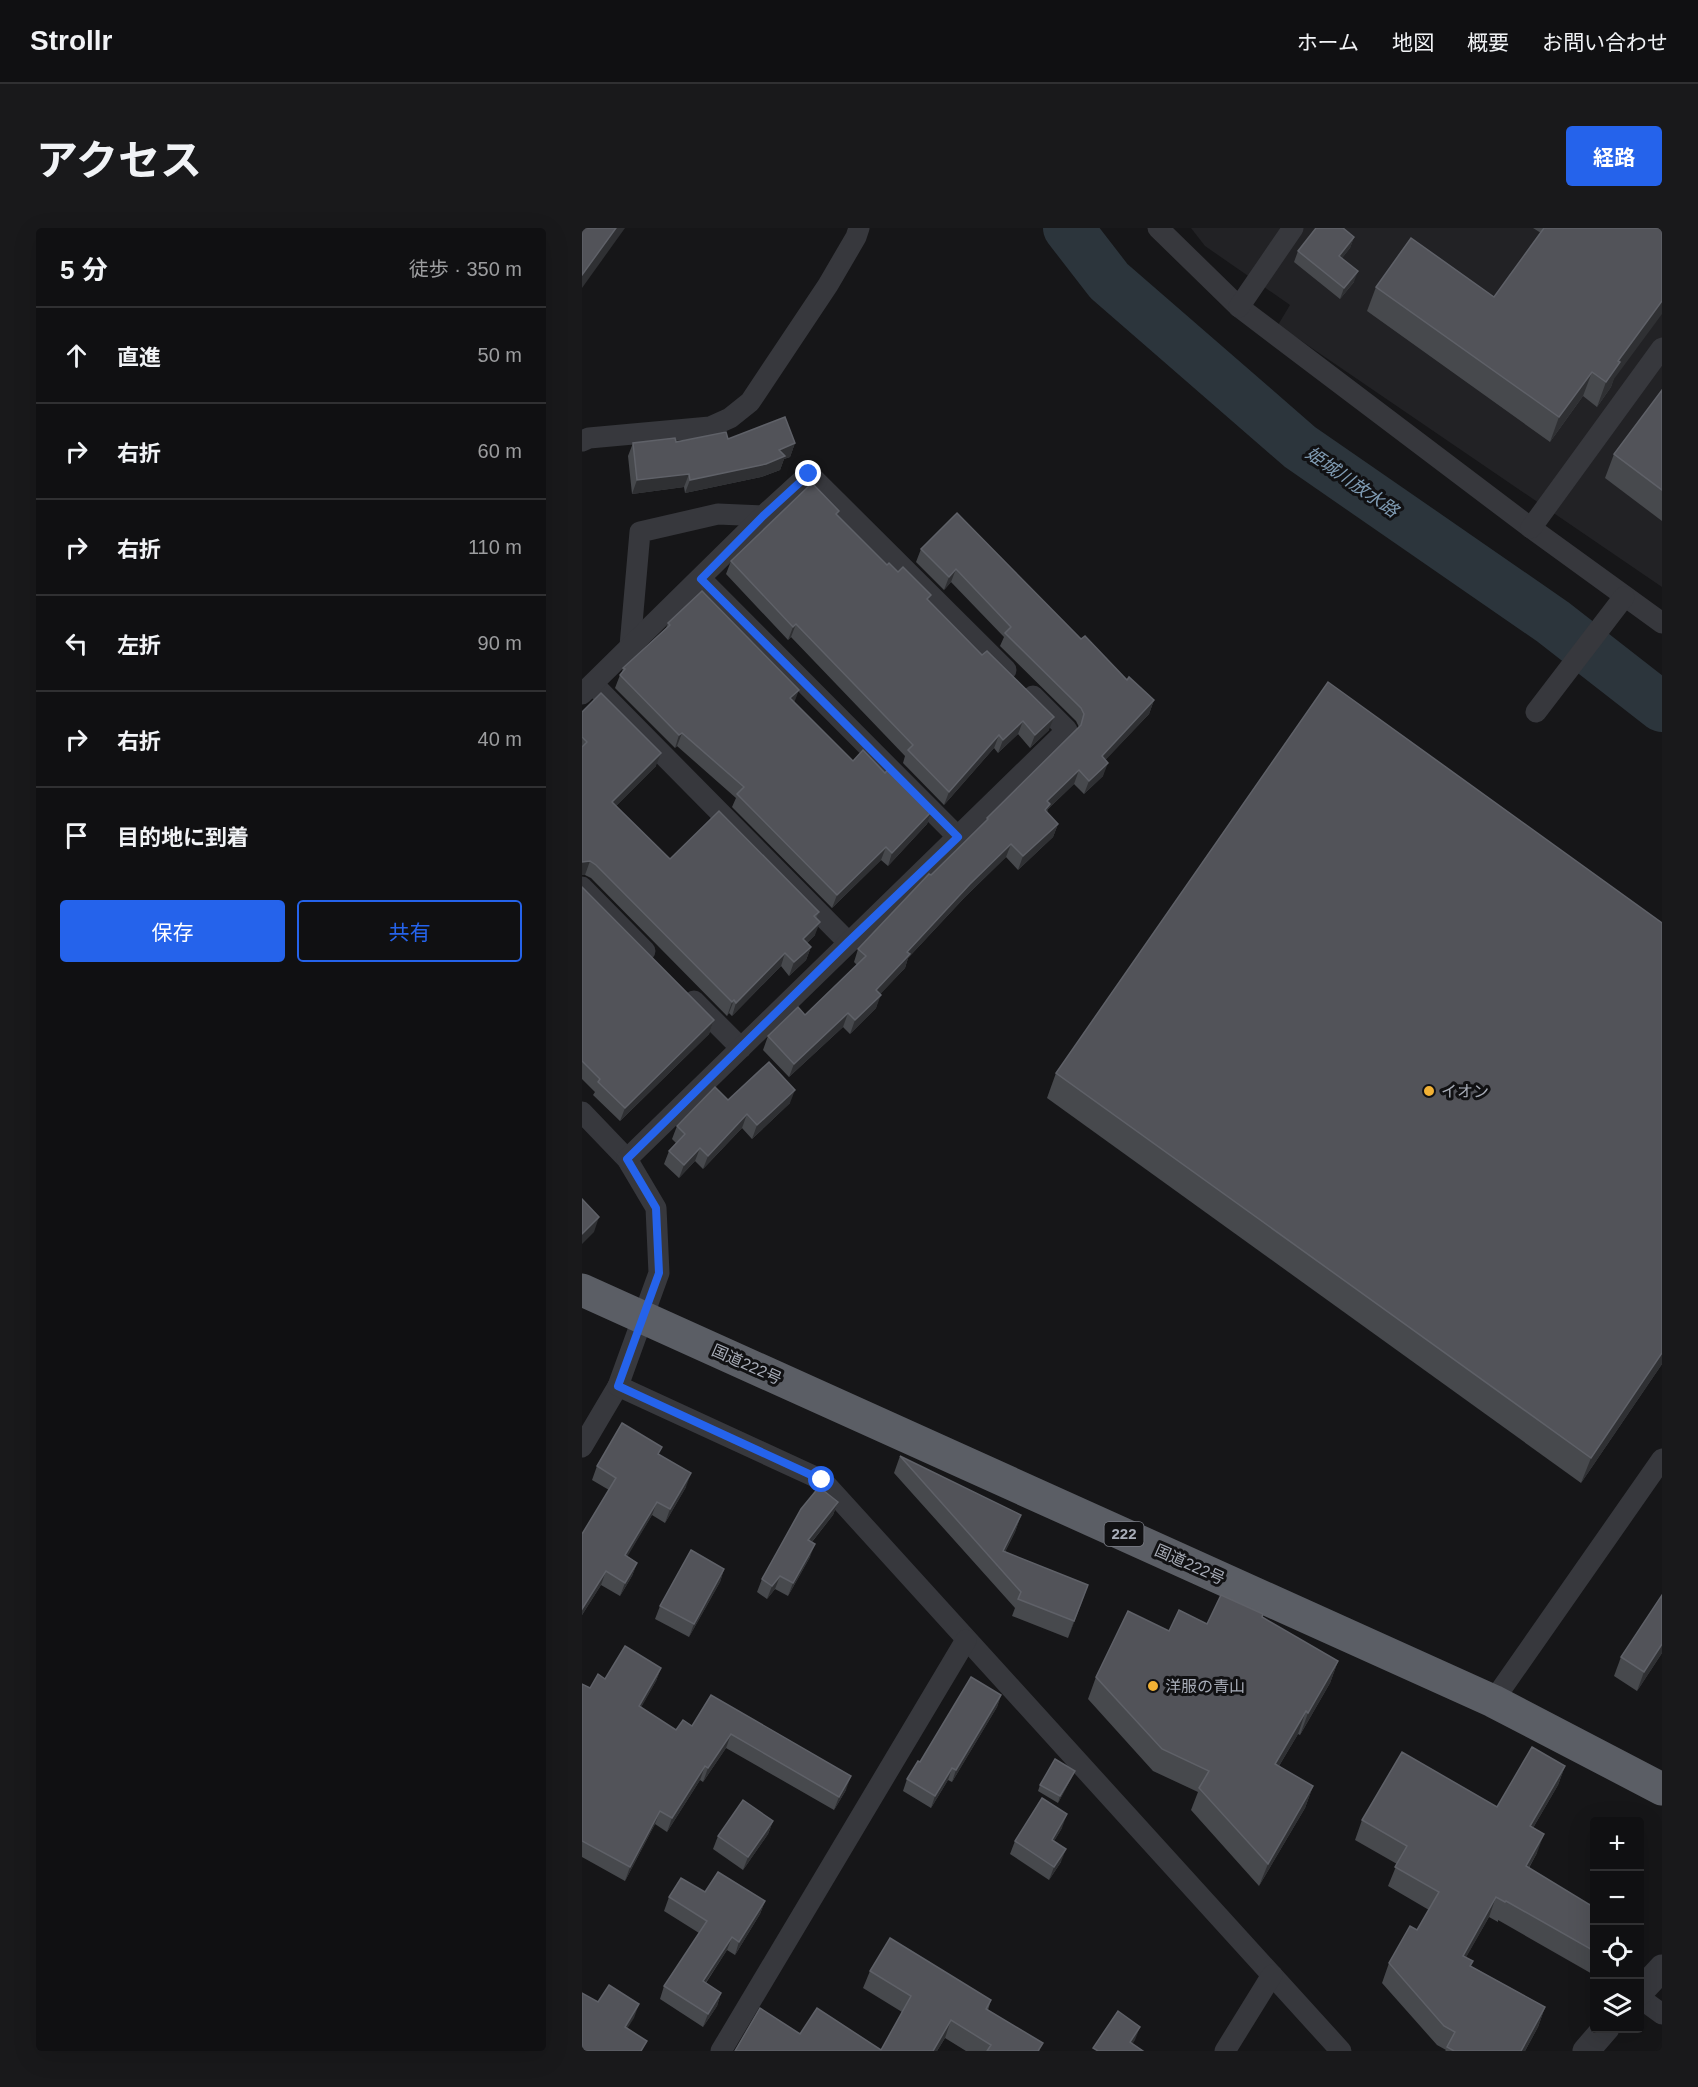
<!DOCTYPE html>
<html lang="ja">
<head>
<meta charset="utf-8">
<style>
  body { margin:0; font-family:Arial,"Noto Sans JP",sans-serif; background:#19191b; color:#f1f3f6 }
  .controls { position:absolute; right:18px; bottom:18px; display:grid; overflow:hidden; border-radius:6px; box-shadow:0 6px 24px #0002 }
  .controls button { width:54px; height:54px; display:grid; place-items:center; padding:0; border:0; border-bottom:2px solid #303032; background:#101012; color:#f1f3f6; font:30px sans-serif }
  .stop { position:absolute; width:18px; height:18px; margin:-14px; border:4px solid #2563eb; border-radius:50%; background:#fff }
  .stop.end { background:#2563eb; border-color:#fff; box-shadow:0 2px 6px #0008 }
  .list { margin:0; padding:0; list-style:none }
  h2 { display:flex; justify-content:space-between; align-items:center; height:78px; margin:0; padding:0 24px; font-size:26px }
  h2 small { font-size:20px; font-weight:400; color:#9c9d9f }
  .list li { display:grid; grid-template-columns:39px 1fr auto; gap:18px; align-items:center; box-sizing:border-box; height:96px; padding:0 24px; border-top:2px solid #303032 }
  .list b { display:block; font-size:22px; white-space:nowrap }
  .list em { font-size:20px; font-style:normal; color:#9c9d9f }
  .actions { display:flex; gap:12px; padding:18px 24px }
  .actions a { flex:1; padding:14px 0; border:2px solid #2563eb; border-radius:6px; text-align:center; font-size:21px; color:#2563eb }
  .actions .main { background:#2563eb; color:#fff }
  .icon { flex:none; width:33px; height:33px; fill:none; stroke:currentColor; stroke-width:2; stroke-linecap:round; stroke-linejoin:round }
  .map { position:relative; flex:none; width:1080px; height:1823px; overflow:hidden; border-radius:6px }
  header { display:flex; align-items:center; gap:36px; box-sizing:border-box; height:84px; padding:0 30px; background:#101012; border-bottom:2px solid #303032 }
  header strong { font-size:28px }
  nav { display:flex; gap:33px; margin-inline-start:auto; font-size:21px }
  .intro { display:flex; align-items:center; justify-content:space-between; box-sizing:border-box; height:144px; padding:0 36px }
  h1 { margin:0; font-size:42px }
  .button { padding:15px 27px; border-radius:6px; background:#2563eb; color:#fff; font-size:21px; font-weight:700 }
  main { display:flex; gap:36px; padding:0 36px }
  aside { flex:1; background:#101012; border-radius:6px; box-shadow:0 6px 24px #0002 }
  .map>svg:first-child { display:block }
  .built { fill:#222225 }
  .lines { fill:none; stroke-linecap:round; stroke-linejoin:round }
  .river { stroke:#2c353c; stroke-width:50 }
  .minor { stroke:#37383d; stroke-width:21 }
  .tertiary { stroke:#37383d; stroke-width:27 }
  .trunk { stroke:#5b5e65; stroke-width:33 }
  .wall { fill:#47494d }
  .shaded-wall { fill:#2f3033 }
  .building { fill:#525359; stroke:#5f6168; stroke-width:1.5 }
  .route { stroke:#2563eb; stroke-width:8 }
  .poi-dot { fill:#f2b134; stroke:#111113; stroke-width:2 }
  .labels { text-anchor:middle; stroke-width:6; stroke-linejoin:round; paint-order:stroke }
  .shield { fill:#111113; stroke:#7b7e86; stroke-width:1.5 }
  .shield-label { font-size:15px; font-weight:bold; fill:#a8adb8 }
  .poi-label { font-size:16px; fill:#a8adb8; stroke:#111113; text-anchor:start }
  .street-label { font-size:16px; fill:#a8adb8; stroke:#111113 }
  .water-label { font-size:18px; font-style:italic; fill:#7f9bb3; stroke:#111113 }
</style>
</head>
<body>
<header>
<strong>Strollr</strong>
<nav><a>ホーム</a><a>地図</a><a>概要</a><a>お問い合わせ</a></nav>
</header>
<div class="intro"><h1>アクセス</h1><a class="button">経路</a></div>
<main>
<aside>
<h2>5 分<small>徒歩 · 350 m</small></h2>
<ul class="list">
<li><svg class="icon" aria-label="ahead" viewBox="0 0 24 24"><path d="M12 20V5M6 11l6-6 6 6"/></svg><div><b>直進</b></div><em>50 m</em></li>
<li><svg class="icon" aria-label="right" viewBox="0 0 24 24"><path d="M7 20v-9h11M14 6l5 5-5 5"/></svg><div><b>右折</b></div><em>60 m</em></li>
<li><svg class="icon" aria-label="right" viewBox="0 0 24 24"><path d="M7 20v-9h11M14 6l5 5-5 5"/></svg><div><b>右折</b></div><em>110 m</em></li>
<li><svg class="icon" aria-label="left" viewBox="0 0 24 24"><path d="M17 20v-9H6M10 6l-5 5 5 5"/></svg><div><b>左折</b></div><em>90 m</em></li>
<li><svg class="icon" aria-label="right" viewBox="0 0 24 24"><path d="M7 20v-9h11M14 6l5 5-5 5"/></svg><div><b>右折</b></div><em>40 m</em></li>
<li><svg class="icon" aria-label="arrive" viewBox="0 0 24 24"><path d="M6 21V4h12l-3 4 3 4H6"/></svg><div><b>目的地に到着</b></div></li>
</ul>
<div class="actions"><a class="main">保存</a><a>共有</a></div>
</aside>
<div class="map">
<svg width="1080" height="1823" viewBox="0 0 1080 1823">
  <rect width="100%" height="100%" fill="#161618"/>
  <!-- built -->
  <polygon class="built" points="609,0 1080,0 1080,359 696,97 708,77 623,18"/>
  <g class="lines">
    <!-- river -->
    <polyline class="river" points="486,0 527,53 718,219 971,394 1080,479"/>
    <!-- minor -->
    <g class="minor">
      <polyline points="576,0 657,79 949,300 1080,395"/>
      <polyline points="657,79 711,0"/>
      <polyline points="0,213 7,210 128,199 148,190 168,174 246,57 274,9 277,0"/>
      <polyline points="949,300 1080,120"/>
      <polyline points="119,351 376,609"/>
      <polyline points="48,418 58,304 136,286 181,288"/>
      <polyline points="11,456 266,714"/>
      <polyline points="0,466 181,288 227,246 424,442"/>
      <polyline points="954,484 1042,369"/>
      <polyline points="0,659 63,723"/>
      <polyline points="112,773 159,820"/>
      <polyline points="0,884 45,931 74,980 77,1045 36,1158 0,1219"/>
      <polyline points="45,931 485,502 451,468"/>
      <polyline points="36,1158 240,1252 759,1823"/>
      <polyline points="911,1473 1080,1231"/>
      <polyline points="1058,1770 1080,1786"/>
      <polyline points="139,1823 384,1412"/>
      <polyline points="643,1823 690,1747"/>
    </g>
    <!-- tertiary -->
    <g class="tertiary">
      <polyline points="1058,1764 1080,1740"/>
      <polyline points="1004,1823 1024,1800"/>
    </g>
    <!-- trunk -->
    <polyline class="trunk" points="0,1062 911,1473 1080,1561"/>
  </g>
  <!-- wall -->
  <g class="wall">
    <polygon points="951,0 1080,0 1029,159 1015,179 1001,168 968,214 785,83 794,59 912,69 959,5"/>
    <polygon points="772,9 768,20 760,30 772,54 758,71 712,34 716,23"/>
    <polygon points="1080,162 1080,293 1023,250 1032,226"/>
    <polygon points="146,211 213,215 208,229 202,231 198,242 179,249 103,265 102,259 50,266 46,228 51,215 94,214"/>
    <polygon points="255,288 305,337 347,373 467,502 448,520 436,506 416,525 412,520 362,577 321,535 323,528 209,409 206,412 144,346 149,333"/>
    <polygon points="339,321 499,411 545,452 572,472 567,486 523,532 521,548 502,566 492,556 466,581 465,584 476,596 471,609 436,642 424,629 383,669 326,730 323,740 298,766 294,780 268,806 261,799 207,849 181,822 186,808 223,787 275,737 272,734 276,721 403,595 405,590 497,499 494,493 418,418 422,409 369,354 362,362 334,334"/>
    <polygon points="86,395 212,474 271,533 303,545 350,583 345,596 306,638 299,632 250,680 150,579 154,570 95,518 93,520 33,460 38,447 40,444 41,440 84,400"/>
    <polygon points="0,484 74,538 34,578 88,631 237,684 234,690 233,707 225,715 229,719 224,732 207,748 199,738 150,788 147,785 145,788 9,650 3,647 0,647"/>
    <polygon points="0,659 132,792 127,806 38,893 11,867 13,864 0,851"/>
    <polygon points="1080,695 1080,1136 999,1255 465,870 474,845"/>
    <polygon points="146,872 208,875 170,911 160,900 121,941 113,933 97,950 82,936 87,923 94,915 90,911 95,898"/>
    <polygon points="77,1227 104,1259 83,1295 70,1287 45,1328 55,1335 50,1348 38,1368 19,1357 0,1387 0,1306 27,1262 10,1252 15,1238"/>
    <polygon points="318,1228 439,1287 433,1304 423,1324 506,1357 486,1410 430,1388 433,1380 312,1245"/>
    <polygon points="256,1274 251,1287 230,1314 228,1329 206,1368 193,1361 185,1371 175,1364 180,1351"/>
    <polygon points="142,1341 138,1354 107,1409 73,1391 78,1378"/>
    <polygon points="1080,1367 1080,1425 1055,1463 1032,1448 1039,1429"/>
    <polygon points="680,1389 756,1433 748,1455 718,1507 716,1506 697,1538 731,1558 723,1580 677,1658 609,1582 616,1564 571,1543 506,1471 514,1449 587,1403 625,1396"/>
    <polygon points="79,1440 74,1453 59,1479 94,1502 110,1498 129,1467 264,1562 252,1582 144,1520 121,1554 118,1552 85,1604 73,1596 43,1653 0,1629 0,1456 8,1460 23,1451"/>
    <polygon points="419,1467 415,1479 370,1554 366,1552 349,1580 321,1563 325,1551 338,1534"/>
    <polygon points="983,1538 976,1557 951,1600 955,1625 947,1640 1008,1677 1012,1669 1012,1747 916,1692 916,1694 907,1689 884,1729 889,1738 963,1779 956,1799 943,1823 863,1823 864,1822 855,1817 800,1755 807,1735 835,1702 847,1682 806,1658 815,1636 773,1612 780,1592 915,1579"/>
    <polygon points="490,1549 476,1575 456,1563 458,1557"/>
    <polygon points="191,1593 186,1606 161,1642 131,1621 136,1608"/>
    <polygon points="480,1600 472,1613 479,1634 467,1652 428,1626 433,1613"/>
    <polygon points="123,1664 183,1673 178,1686 153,1727 145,1722 124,1755 139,1765 135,1778 121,1799 78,1771 82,1758 117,1705 82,1683 87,1669"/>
    <polygon points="288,1743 409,1772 406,1782 458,1823 384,1823 363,1810 355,1823 153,1823 218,1806 299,1822 320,1784 281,1760"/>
  </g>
  <!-- shaded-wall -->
  <g class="shaded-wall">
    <polygon points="34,0 43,0 0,60 0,47"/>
    <polygon points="772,9 768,20 753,39 757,28"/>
    <polygon points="776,43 772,54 758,71 762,60"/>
    <polygon points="1080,73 1080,86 1032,151 1029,159 1015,179 1024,154 1036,133"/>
    <polygon points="1010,144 1001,168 968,214 977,189"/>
    <polygon points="213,215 208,229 202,231 198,242 179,249 103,265 108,252"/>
    <polygon points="107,246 102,259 50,266 55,252"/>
    <polygon points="374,341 369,354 362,362 367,349"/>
    <polygon points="214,396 209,409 206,412 211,399"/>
    <polygon points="217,462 212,475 208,470"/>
    <polygon points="572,472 567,486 515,541 520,528"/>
    <polygon points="472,489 467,502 448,520 453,507"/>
    <polygon points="441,493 436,506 416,525 421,512"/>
    <polygon points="100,505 95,518 93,520 97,507"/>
    <polygon points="417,507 412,520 362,577 367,564"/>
    <polygon points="79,525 74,538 25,587 30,574"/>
    <polygon points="526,535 521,548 502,566 507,553"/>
    <polygon points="497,542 492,556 466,581 463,589 458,595 465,573"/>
    <polygon points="350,583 345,596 306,638 310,625"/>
    <polygon points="476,596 471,609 436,642 441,628"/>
    <polygon points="429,616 424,629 383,669 326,730 323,740 290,775 294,762 325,724 388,656"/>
    <polygon points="304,619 299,632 250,680 255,667"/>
    <polygon points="8,633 3,647 0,647 0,634"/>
    <polygon points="238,694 233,707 216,724 221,711"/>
    <polygon points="229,719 224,732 207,748 212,734"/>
    <polygon points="203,725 199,738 150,788 154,775"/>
    <polygon points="299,767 294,780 268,806 273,792"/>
    <polygon points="152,772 147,785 145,788 150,774"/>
    <polygon points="266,785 261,799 207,849 212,836"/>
    <polygon points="132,792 127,806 38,893 43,880"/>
    <polygon points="213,862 208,875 170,911 175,897"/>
    <polygon points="165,886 160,900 121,941 126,928"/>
    <polygon points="118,920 113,933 97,950 102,937"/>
    <polygon points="17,989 12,1004 0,1016 0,1006"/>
    <polygon points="1080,1125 1080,1136 999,1255 1009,1230"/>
    <polygon points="109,1245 104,1259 83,1295 88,1281"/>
    <polygon points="75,1274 70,1287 38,1341 43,1327"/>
    <polygon points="256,1274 251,1287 221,1325 226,1312"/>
    <polygon points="439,1287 433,1304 415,1340 421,1323"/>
    <polygon points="233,1316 228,1329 206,1368 211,1355"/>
    <polygon points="55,1335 50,1348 38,1368 43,1355"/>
    <polygon points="142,1341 138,1354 107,1409 112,1396"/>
    <polygon points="24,1343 19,1357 0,1387 0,1381"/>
    <polygon points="198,1348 193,1361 185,1371 190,1358"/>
    <polygon points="506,1357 500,1374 486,1410 492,1393"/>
    <polygon points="1080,1416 1080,1425 1055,1463 1062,1444"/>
    <polygon points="756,1433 748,1455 718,1507 726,1485"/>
    <polygon points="79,1440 74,1453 52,1492 57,1478"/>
    <polygon points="419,1467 415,1479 370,1554 374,1542"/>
    <polygon points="724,1483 716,1506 685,1558 693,1536"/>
    <polygon points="149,1506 144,1520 121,1554 126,1540"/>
    <polygon points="123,1538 118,1552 85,1604 90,1590"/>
    <polygon points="983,1538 976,1557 941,1617 948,1598"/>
    <polygon points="370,1540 366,1552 349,1580 353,1568"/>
    <polygon points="493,1543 490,1549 476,1575 478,1568"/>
    <polygon points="269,1548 264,1562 252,1582 257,1569"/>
    <polygon points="731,1558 723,1580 677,1658 686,1636"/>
    <polygon points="78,1583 73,1596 43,1653 48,1639"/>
    <polygon points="485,1586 480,1600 465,1625 470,1612"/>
    <polygon points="191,1593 186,1606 161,1642 166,1629"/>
    <polygon points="962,1606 955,1625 936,1658 944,1638"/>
    <polygon points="484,1621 479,1634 467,1652 472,1639"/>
    <polygon points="914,1669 907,1689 874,1747 881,1728"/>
    <polygon points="183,1673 178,1686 153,1727 157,1714"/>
    <polygon points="150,1709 145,1722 116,1766 121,1753"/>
    <polygon points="139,1765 135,1778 121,1799 126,1786"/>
    <polygon points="57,1776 52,1790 38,1812 43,1799"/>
    <polygon points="963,1779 956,1799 943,1823 939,1823"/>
    <polygon points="369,1792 363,1810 355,1823 351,1823"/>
    <polygon points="558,1799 553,1812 546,1823 548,1814"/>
  </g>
  <!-- building -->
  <g class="building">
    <polygon points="0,0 34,0 0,47"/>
    <polygon points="734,0 761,0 772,9 757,28 776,43 762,60 716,23"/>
    <polygon points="962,0 1080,0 1080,73 1036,133 1038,134 1024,154 1010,144 977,189 794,59 829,10 912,69"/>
    <polygon points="1080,162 1080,262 1032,226"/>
    <polygon points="203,189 213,215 197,222 203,228 184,236 108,252 107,246 55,252 51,215 93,210 94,214 144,204 146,211"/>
    <polygon points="230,255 257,283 254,286 305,337 307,335 316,344 321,339 349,367 345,371 400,427 405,423 472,489 453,507 441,493 421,512 417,507 367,564 326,522 331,517 214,396 211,399 149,333"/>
    <polygon points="375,285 499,411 503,408 545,452 547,449 572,472 520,528 526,535 507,553 497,542 465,573 468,576 463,582 476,596 441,628 429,616 388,656 325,724 328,726 294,762 299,767 273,792 266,785 212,836 186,808 216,779 223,787 284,728 276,721 347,646 349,647 406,591 405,590 499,497 502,486 499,480 423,405 429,399 374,341 367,349 339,321"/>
    <polygon points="120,363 217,462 208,470 271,533 281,522 303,545 307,540 350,583 310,625 304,619 255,667 155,566 162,559 100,505 97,507 38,447 43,441 41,440 88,397 86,395"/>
    <polygon points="746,454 1080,695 1080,1125 1009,1230 474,845"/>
    <polygon points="19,465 79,525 30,574 88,631 137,583 237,684 232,688 238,694 221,711 229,719 212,734 203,725 154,775 152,772 150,774 14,637 8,633 0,634 0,519 5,514 0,509 0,484"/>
    <polygon points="0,659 132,792 43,880 16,854 18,851 0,833"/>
    <polygon points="187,834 213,862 175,897 165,886 126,928 118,920 102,937 87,923 103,906 95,898 133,859 146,872"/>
    <polygon points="0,971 17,989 0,1006"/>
    <polygon points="40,1195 80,1219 76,1226 109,1245 88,1281 75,1274 43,1327 55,1335 43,1355 24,1343 0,1381 0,1306 34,1250 15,1238"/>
    <polygon points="318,1228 439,1287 421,1323 506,1357 492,1393 436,1371 439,1364"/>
    <polygon points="237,1259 256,1274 226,1312 233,1316 211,1355 198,1348 190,1358 180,1351 219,1281"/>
    <polygon points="109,1322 142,1341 112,1396 78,1378"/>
    <polygon points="639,1367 681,1386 680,1389 756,1433 726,1485 724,1483 693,1536 731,1558 686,1636 617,1560 627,1543 580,1521 514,1449 546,1383 587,1403 597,1382 625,1396"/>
    <polygon points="1080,1367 1080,1416 1062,1444 1039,1429"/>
    <polygon points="43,1418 79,1440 57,1478 94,1502 101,1492 110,1498 129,1467 269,1548 257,1569 149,1506 126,1540 123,1538 90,1590 78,1583 48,1639 0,1613 0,1456 8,1460 16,1446 23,1451"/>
    <polygon points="389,1449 419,1467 374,1542 370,1540 353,1568 325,1551 336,1533 338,1534"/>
    <polygon points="950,1519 983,1538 948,1598 962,1606 944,1638 1008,1677 1012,1669 1012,1723 924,1673 923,1674 914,1669 881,1728 891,1733 888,1738 963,1779 939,1823 872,1823 865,1819 873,1804 862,1798 807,1735 828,1698 835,1702 857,1664 813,1639 825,1618 780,1592 820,1524 915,1579"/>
    <polygon points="473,1531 493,1543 478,1568 458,1557"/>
    <polygon points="460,1570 485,1586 470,1612 484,1621 472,1639 433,1613"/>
    <polygon points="161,1572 191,1593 166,1629 136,1608"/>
    <polygon points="136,1644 183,1673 157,1714 150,1709 121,1753 139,1765 126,1786 82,1758 125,1693 87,1669 99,1650 123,1664"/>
    <polygon points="308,1710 409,1772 404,1781 461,1815 456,1823 405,1823 409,1817 369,1792 351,1823 153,1823 178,1780 218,1806 235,1780 299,1822 329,1768 288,1743"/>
    <polygon points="27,1757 57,1776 43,1799 65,1813 59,1823 0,1823 0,1765 16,1774"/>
    <polygon points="536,1783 558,1799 548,1814 561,1823 516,1823 511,1820"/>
  </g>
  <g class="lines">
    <!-- route -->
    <polyline class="route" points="227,246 181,288 119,351 376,609 266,714 45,931 74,980 77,1045 36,1158 240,1252"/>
  </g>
  <!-- markers -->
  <g class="poi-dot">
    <circle cx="847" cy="863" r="6"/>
    <circle cx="571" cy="1458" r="6"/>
  </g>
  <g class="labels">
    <!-- shield labels -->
    <rect class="shield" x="522.5" y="1294" width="39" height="24" rx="4.5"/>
    <g class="shield-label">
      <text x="542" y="1311">222</text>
    </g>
    <!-- poi labels -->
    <g class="poi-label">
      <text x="859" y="869">イオン</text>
      <text x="583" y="1464">洋服の青山</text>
    </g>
    <!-- street labels -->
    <g class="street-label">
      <text transform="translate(165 1136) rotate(24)" y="6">国道222号</text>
      <text transform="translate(608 1336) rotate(24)" y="6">国道222号</text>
    </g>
    <!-- water labels -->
    <g class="water-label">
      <text transform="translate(770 254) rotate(35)" y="6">姫城川放水路</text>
    </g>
  </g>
</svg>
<div class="controls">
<button>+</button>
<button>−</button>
<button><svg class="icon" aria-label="locate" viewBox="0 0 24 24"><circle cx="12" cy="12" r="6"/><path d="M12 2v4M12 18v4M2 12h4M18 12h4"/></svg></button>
<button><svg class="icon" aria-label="layers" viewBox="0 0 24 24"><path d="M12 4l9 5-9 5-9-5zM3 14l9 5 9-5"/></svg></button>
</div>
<div class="stop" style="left:240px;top:1252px"></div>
<div class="stop end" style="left:227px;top:246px"></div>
</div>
</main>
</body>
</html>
